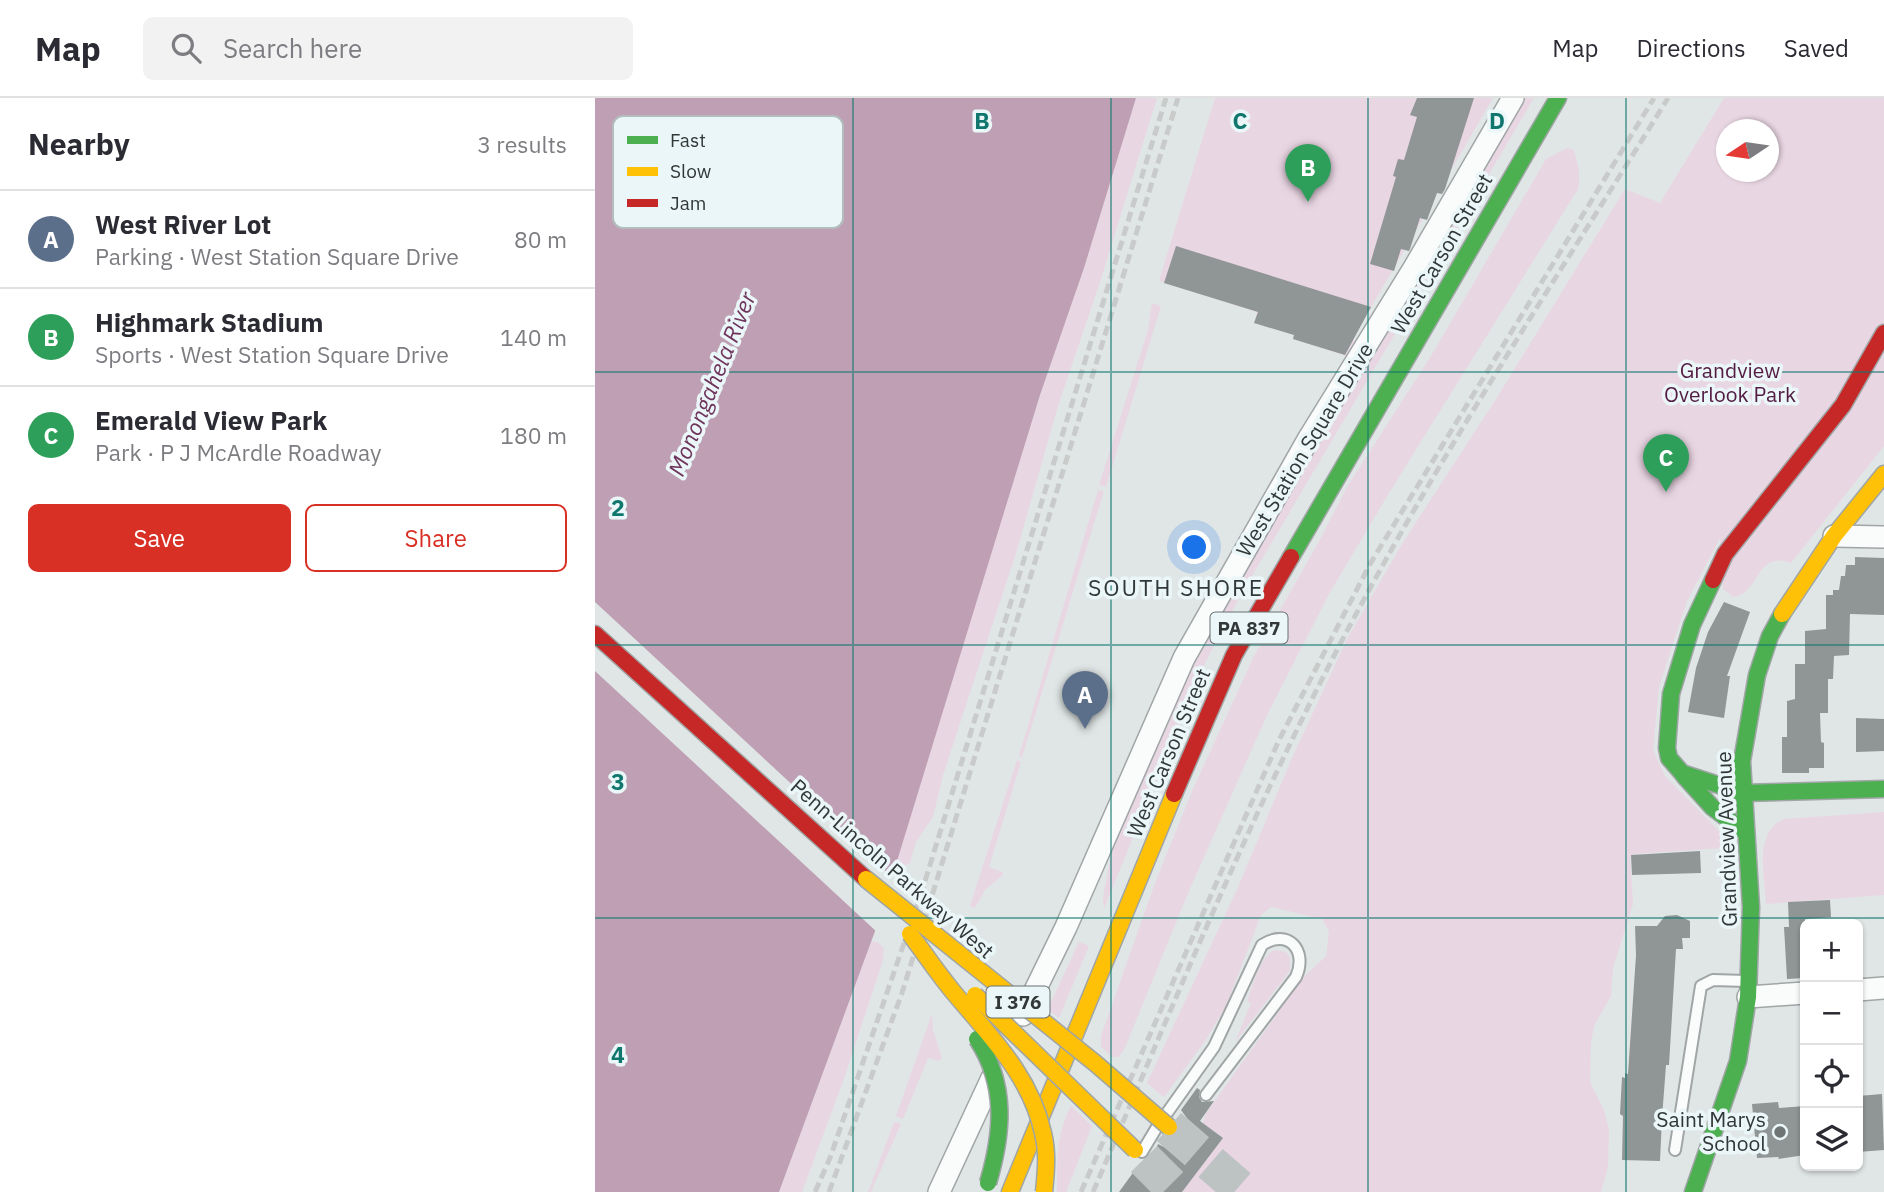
<!DOCTYPE html>
<html lang="en">
<head>
<meta charset="utf-8">
<style>
  body { margin:0; font-family:"IBM Plex Sans",sans-serif; background:#f2f2f3; color:#2b2b33 }
  .controls { position:absolute; right:21px; bottom:21px; display:grid; overflow:hidden; border-radius:10px; box-shadow:0 2px 5px #0004 }
  .controls button { width:63px; height:63px; display:grid; place-items:center; padding:0; border:0; border-bottom:2px solid #e1e1e2; background:#fff; color:#2b2b33; font:35px sans-serif }
  .compass { position:absolute; left:1121px; top:21px; width:63px; height:63px; border-radius:50%; background:#fff; box-shadow:0 2px 5px #0004; rotate:257deg }
  .you { position:absolute; left:600px; top:450px; width:24px; height:24px; margin:-18px; border:5px solid #fff; border-radius:50%; background:#1a73e8; box-shadow:0 0 0 10px #1a73e833 }
  .badge { display:grid; place-items:center; width:46px; height:46px; border-radius:50%; background:#d93025; color:#fff; font-size:23px; font-weight:700 }
  .pin { position:absolute; translate:-50% -58px; filter:drop-shadow(0 2px 4px #0008) }
  .pin::after { content:''; position:absolute; top:37px; width:24px; height:21px; background:inherit; clip-path:polygon(0 0,100% 0,50% 100%) }
  .list { margin:0; padding:0; list-style:none }
  h2 { display:flex; justify-content:space-between; align-items:center; height:91px; margin:0; padding:0 28px; font-size:30px }
  h2 small { font-size:23px; font-weight:400; color:#7c7c81 }
  .list li { display:grid; grid-template-columns:46px 1fr auto; gap:21px; align-items:center; box-sizing:border-box; height:98px; padding:0 28px; border-top:2px solid #e1e1e2 }
  .list b { display:block; font-size:26px; white-space:nowrap }
  .list p { margin:0; font-size:23px; white-space:nowrap; color:#7c7c81 }
  .list em { font-size:23px; font-style:normal; color:#7c7c81 }
  .actions { display:flex; gap:14px; padding:21px 28px }
  .actions a { flex:1; padding:16px 0; border:2px solid #d93025; border-radius:10px; text-align:center; font-size:24px; color:#d93025 }
  .actions .main { background:#d93025; color:#fff }
  .icon { flex:none; width:38px; height:38px; fill:none; stroke:currentColor; stroke-width:2; stroke-linecap:round; stroke-linejoin:round }
  .map { position:relative; flex:none; width:1289px; height:1094px; overflow:hidden }
  header { display:flex; align-items:center; gap:42px; box-sizing:border-box; height:98px; padding:0 35px; background:#fff; border-bottom:2px solid #e1e1e2 }
  header strong { font-size:33px }
  nav { display:flex; gap:38px; margin-inline-start:auto; font-size:24px }
  .search { width:490px; height:63px; background:#f2f2f3; display:flex; align-items:center; gap:18px; box-sizing:border-box; padding:0 24px; border-radius:10px; color:#7c7c81; font-size:26px }
  main { display:flex }
  aside { flex:1; background:#fff }
  .map>svg:first-child { display:block }
  .green { fill:#e9d6e3; fill-rule:evenodd }
  .water { fill:#be9fb3 }
  .pier { fill:#e0e6e6 }
  .building { fill:#909595 }
  .lines { fill:none; stroke-linecap:round; stroke-linejoin:round }
  .highway-tunnel { stroke:#bdc3c3; stroke-width:37; stroke-dasharray:37 18; stroke-linecap:butt }
  .lane-casing { stroke:#a0a5a5; stroke-width:14 }
  .street-casing { stroke:#a0a5a5; stroke-width:24 }
  .fast-casing { stroke:#a0a5a5; stroke-width:19 }
  .slow-casing { stroke:#a0a5a5; stroke-width:19 }
  .jam-casing { stroke:#a0a5a5; stroke-width:19 }
  .lane { stroke:#fafbfb; stroke-width:10 }
  .street { stroke:#fafbfb; stroke-width:21 }
  .fast { stroke:#4caf50; stroke-width:16 }
  .slow { stroke:#ffc107; stroke-width:16 }
  .jam { stroke:#c62828; stroke-width:16 }
  .rail { stroke:#c9cbcb; stroke-width:5; stroke-dasharray:10 5; stroke-linecap:butt }
  .fast-bridge-casing { stroke:#a0a5a5; stroke-width:19; stroke-linecap:butt }
  .slow-bridge-casing { stroke:#a0a5a5; stroke-width:19; stroke-linecap:butt }
  .fast-bridge { stroke:#4caf50; stroke-width:16 }
  .slow-bridge { stroke:#ffc107; stroke-width:16 }
  .grid { fill:none; stroke:#0f766e; stroke-width:2; stroke-opacity:0.55 }
  .poi-dot { fill:#6f7474; stroke:#eaf6f7; stroke-width:2.5 }
  .labels { text-anchor:middle; stroke-width:7; stroke-linejoin:round; paint-order:stroke }
  .shield { fill:#eaf6f7; stroke:#697071; stroke-width:2 }
  .shield-label { font-size:19px; font-weight:bold; fill:#323737 }
  .street-label { font-size:21px; fill:#323737; stroke:#eaf6f7 }
  .park-label { font-size:21px; fill:#531b42; stroke:#eaf6f7 }
  .poi-label { font-size:21px; fill:#323737; stroke:#eaf6f7; text-anchor:end }
  .water-label { font-size:23px; font-style:italic; fill:#6f345c; stroke:#eaf6f7 }
  .neighbourhood-label { font-size:23px; letter-spacing:2px; fill:#323737; stroke:#eaf6f7 }
  .key { fill:#eaf6f7; stroke:#b3bdbd; stroke-width:2 }
  .key-label { font-size:19px; fill:#323737 }
  .grid-label { font-size:23px; text-anchor:middle; font-weight:bold; fill:#0f766e; stroke:#eaf6f7; stroke-width:7; stroke-linejoin:round; paint-order:stroke }
</style>
</head>
<body>
<header>
<strong>Map</strong>
<div class="search"><svg class="icon" aria-label="search" viewBox="0 0 24 24"><circle cx="10" cy="10" r="6"/><path d="M15 15l6 6"/></svg>Search here</div>
<nav><a>Map</a><a>Directions</a><a>Saved</a></nav>
</header>
<main>
<aside>
<h2>Nearby<small>3 results</small></h2>
<ul class="list">
<li><span class="badge" style="background:#5c6f8a">A</span><div><b>West River Lot</b><p>Parking · West Station Square Drive</p></div><em>80 m</em></li>
<li><span class="badge" style="background:#2e9e5b">B</span><div><b>Highmark Stadium</b><p>Sports · West Station Square Drive</p></div><em>140 m</em></li>
<li><span class="badge" style="background:#2e9e5b">C</span><div><b>Emerald View Park</b><p>Park · P J McArdle Roadway</p></div><em>180 m</em></li>
</ul>
<div class="actions"><a class="main">Save</a><a>Share</a></div>
</aside>
<div class="map">
<svg width="1289" height="1094" viewBox="0 0 1289 1094">
  <rect width="100%" height="100%" fill="#e0e6e6"/>
  <!-- green -->
  <g class="green">
    <polygon points="541,0 562,0 505,184 463,308 422,452 348,677 338,719 321,744 315,765 306,769 301,762 445,297 489,170"/>
    <polygon points="620,0 898,0 776,209 757,242 760,243 752,258 698,241 699,237 659,225 662,214 564,183"/>
    <polygon points="929,0 939,0 644,500 610,565 509,810 508,799 519,742 602,558 729,333 776,260"/>
    <path d="M 1129,0 L 1289,0 L 1289,348 L 1196,465 C 1160,452 1166,495 1138,499 L 1128,491 L 1125,440 L 1092,503 L 1064,589 L 1058,652 L 1070,678 L 1124,733 L 1131,745 L 1129,750 L 1038,756 L 1035,758 L 1038,806 L 1018,870 L 1016,898 L 999,928 L 996,945 L 995,984 L 1009,1012 L 1014,1032 L 1013,1069 L 1006,1094 L 587,1094 L 628,1040 L 608,1025 L 611,1015 L 708,880 L 731,858 L 734,834 L 727,821 L 676,809 L 666,817 L 631,908 L 610,943 L 569,999 L 552,985 L 644,787 L 697,660 L 752,541 L 807,446 L 901,301 L 1030,91 L 1065,105 ZM 1132,32 L 1174,32 L 1174,74 L 1132,74 Z"/>
    <path d="M 972,50 L 979,52 C 983,66 986,77 983,91 L 794,395 L 734,496 L 672,617 L 594,793 L 529,952 L 523,959 L 516,959 L 506,948 L 506,938 L 560,785 L 598,691 L 659,558 L 723,445 L 752,389 L 836,258 L 951,61 Z"/>
    <polygon points="557,205 566,208 511,389 504,387 553,232"/>
    <polygon points="503,392 509,393 427,659 424,658"/>
    <polygon points="422,662 426,664 394,769 407,774 408,777 390,792 380,810 375,808"/>
    <path d="M 1289,714 L 1289,797 L 1171,806 C 1170,779 1158,734 1189,721 Z"/>
    <polygon points="276,843 284,845 289,851 288,862 249,981 207,1094 184,1094"/>
    <polygon points="484,844 494,848 464,920 453,911"/>
    <path d="M 680,852 L 691,854 L 695,859 L 695,873 L 640,944 L 656,905 L 652,903 C 658,888 665,857 680,852 Z"/>
    <polygon points="337,916 338,932 347,960 344,963 333,960 308,1021 301,1018"/>
    <path d="M 476,1008 L 497,1028 L 471,1094 L 462,1094 C 462,1064 461,1036 476,1008 Z"/>
    <polygon points="299,1024 306,1026 276,1094 273,1094"/>
  </g>
  <!-- water -->
  <polygon class="water" points="0,0 541,0 489,170 445,297 283,825 184,1094 0,1094"/>
  <!-- pier -->
  <polygon class="pier" points="0,504 299,781 283,835 0,573"/>
  <!-- building -->
  <g class="building">
    <polygon points="822,0 879,0 850,91 847,96 842,95 832,122 825,120 815,151 814,153 806,151 799,173 775,166 801,79 798,78 803,61 809,62 822,19 815,17"/>
    <polygon points="581,148 699,185 776,209 750,257 714,246 698,241 699,237 659,225 663,214 569,185"/>
    <polygon points="1260,459 1289,460 1289,517 1255,516 1254,557 1239,558 1238,581 1233,581 1233,615 1225,615 1226,644 1229,645 1229,670 1214,670 1214,675 1187,675 1187,639 1192,639 1192,603 1200,601 1200,566 1210,566 1210,533 1231,531 1231,497 1238,497 1238,492 1244,492 1246,478 1250,478 1251,467 1260,467"/>
    <polygon points="1129,504 1155,514 1132,578 1135,578 1129,620 1093,614 1101,570 1113,534"/>
    <polygon points="1261,620 1289,621 1289,653 1261,654"/>
    <polygon points="1105,753 1106,775 1037,777 1036,757"/>
    <polygon points="1235,802 1236,819 1210,821 1210,880 1192,881 1189,829 1194,829 1193,804"/>
    <polygon points="1082,817 1095,823 1095,840 1087,840 1088,851 1081,851 1074,967 1071,967 1067,1020 1065,1063 1027,1062 1028,1018 1025,1016 1027,979 1030,980 1030,975 1033,976 1041,857 1040,828 1062,828 1070,818"/>
    <polygon points="602,990 605,992 604,999 607,1004 619,1003 605,1023 628,1040 587,1094 524,1094 540,1072 546,1072 555,1066 563,1046 571,1050 580,1049 590,1042 595,1032 594,1023 586,1012"/>
    <polygon points="1287,996 1289,1052 1263,1054 1263,998"/>
    <polygon points="1183,1004 1184,1010 1210,1008 1210,1057 1183,1061 1184,1059 1162,1060 1157,1006"/>
  </g>
  <g class="lines">
    <!-- highway-tunnel -->
    <g class="highway-tunnel">
      <polyline points="574,1029 649,1094"/>
      <polyline points="549,1061 582,1094"/>
    </g>
    <defs>
      <g id="lane">
        <polyline points="1080,1052 1106,888 1118,882 1151,883"/>
        <path d="M 547,1054 L 562,1029 L 619,949 L 667,847 C 693,830 713,852 701,879 L 611,997"/>
      </g>
      <g id="street">
        <polyline points="1239,438 1289,439"/>
        <polyline points="1263,892 1289,890"/>
        <polyline points="1153,899 1210,895"/>
        <polyline points="428,917 471,829 589,560 714,340 819,170 918,0"/>
        <polyline points="344,1094 397,980"/>
      </g>
      <g id="fast">
        <polyline points="696,459 963,0"/>
        <polyline points="1118,482 1097,527 1076,596 1072,650 1074,660 1087,675 1148,695 1289,691"/>
        <polyline points="1089,678 1117,709 1150,734"/>
        <polyline points="1098,1094 1143,963 1153,899 1156,809 1147,663 1162,577 1175,538 1187,516"/>
      </g>
      <g id="slow">
        <polyline points="1187,516 1239,438 1289,376"/>
        <polyline points="415,1094 579,696"/>
      </g>
      <g id="jam">
        <polyline points="1118,482 1130,456 1248,307 1289,235"/>
        <polyline points="0,536 271,781"/>
        <polyline points="579,696 639,557 696,459"/>
      </g>
    </defs>
    <!-- lane casing -->
    <use href="#lane" class="lane-casing"/>
    <!-- street casing -->
    <use href="#street" class="street-casing"/>
    <!-- fast casing -->
    <use href="#fast" class="fast-casing"/>
    <!-- slow casing -->
    <use href="#slow" class="slow-casing"/>
    <!-- jam casing -->
    <use href="#jam" class="jam-casing"/>
    <!-- lane -->
    <use href="#lane" class="lane"/>
    <!-- street -->
    <use href="#street" class="street"/>
    <!-- fast -->
    <use href="#fast" class="fast"/>
    <!-- slow -->
    <use href="#slow" class="slow"/>
    <!-- jam -->
    <use href="#jam" class="jam"/>
    <!-- rail -->
    <g class="rail">
      <polyline points="220,1094 235,1060 327,793 571,0"/>
      <polyline points="234,1094 307,895 583,0"/>
      <polyline points="486,1094 684,642 775,466 1059,0"/>
      <path d="M 498,1094 C 585,892 667,687 773,494 C 865,325 972,164 1073,0"/>
    </g>
    <defs>
      <path id="fast-bridge" d="M 382,941 C 412,987 408,1034 393,1085"/>
      <g id="slow-bridge">
        <polyline points="271,781 500,965 574,1029"/>
        <path d="M 315,836 C 330,856 344,877 360,896 C 396,939 436,979 448,1035 C 453,1055 451,1074 449,1094"/>
        <polyline points="380,897 540,1052"/>
      </g>
    </defs>
    <!-- fast-bridge casing -->
    <use href="#fast-bridge" class="fast-bridge-casing"/>
    <!-- slow-bridge casing -->
    <use href="#slow-bridge" class="slow-bridge-casing"/>
    <!-- fast-bridge -->
    <use href="#fast-bridge" class="fast-bridge"/>
    <!-- slow-bridge -->
    <use href="#slow-bridge" class="slow-bridge"/>
  </g>
  <!-- grid -->
  <path class="grid" d="M 258,0 L 258,1094M 516,0 L 516,1094M 773,0 L 773,1094M 1031,0 L 1031,1094M 0,274 L 1289,274M 0,547 L 1289,547M 0,820 L 1289,820"/>
  <!-- markers -->
  <circle class="poi-dot" cx="1185" cy="1034" r="7"/>
  <g class="labels">
    <!-- shield labels -->
    <g class="shield">
      <rect x="615.5" y="514.5" width="77" height="31" rx="5"/>
      <rect x="391.5" y="888.5" width="63" height="31" rx="5"/>
    </g>
    <g class="shield-label">
      <text x="654" y="537">PA 837</text>
      <text x="423" y="911">I 376</text>
    </g>
    <!-- street labels -->
    <g class="street-label">
      <text transform="translate(847 156) rotate(-60)" y="7">West Carson Street</text>
      <text transform="translate(710 352) rotate(-59)" y="7">West Station Square Drive</text>
      <text transform="translate(574 655) rotate(-67)" y="7">West Carson Street</text>
      <text transform="translate(1132 741) rotate(-92)" y="7">Grandview Avenue</text>
      <text transform="translate(297 771) rotate(41)" y="7">Penn-Lincoln Parkway West</text>
    </g>
    <!-- park labels -->
    <g class="park-label">
      <text x="1135" y="280">Grandview<tspan x="1135" dy="24">Overlook Park</tspan></text>
    </g>
    <!-- poi labels -->
    <g class="poi-label">
      <text x="1171" y="1029">Saint Marys<tspan x="1171" dy="24">School</tspan></text>
    </g>
    <!-- water labels -->
    <g class="water-label">
      <text transform="translate(117 286) rotate(-68)" y="8">Monongahela River</text>
    </g>
    <!-- neighbourhood labels -->
    <g class="neighbourhood-label">
      <text x="581" y="498">SOUTH SHORE</text>
    </g>
  </g>
  <!-- legend -->
  <rect x="18" y="18" width="230" height="112" rx="10" class="key"/>
  <rect x="32" y="38" width="31" height="8" fill="#4caf50"/>
  <rect x="32" y="69" width="31" height="9" fill="#ffc107"/>
  <rect x="32" y="101" width="31" height="8" fill="#c62828"/>
  <g class="key-label">
    <text x="75" y="49">Fast</text>
    <text x="75" y="80">Slow</text>
    <text x="75" y="112">Jam</text>
  </g>
  <g class="grid-label">
    <text x="387" y="31">B</text>
    <text x="645" y="31">C</text>
    <text x="902" y="31">D</text>
    <text x="23" y="418">2</text>
    <text x="23" y="692">3</text>
    <text x="23" y="965">4</text>
  </g>
</svg>
<div class="controls">
<button>+</button>
<button>−</button>
<button><svg class="icon" aria-label="locate" viewBox="0 0 24 24"><circle cx="12" cy="12" r="6"/><path d="M12 2v4M12 18v4M2 12h4M18 12h4"/></svg></button>
<button><svg class="icon" aria-label="layers" viewBox="0 0 24 24"><path d="M12 4l9 5-9 5-9-5zM3 14l9 5 9-5"/></svg></button>
</div>
<svg class="compass" viewBox="-18 -18 36 36"><path d="M0-13l5 13h-10z" fill="#e53935"/><path d="M0 13l5-13h-10z" fill="#7c7c81"/></svg>
<div class="you"></div>
<div class="pin badge" style="left:490px;top:631px;background:#5c6f8a">A</div>
<div class="pin badge" style="left:713px;top:104px;background:#2e9e5b">B</div>
<div class="pin badge" style="left:1071px;top:394px;background:#2e9e5b">C</div>
</div>
</main>
</body>
</html>
